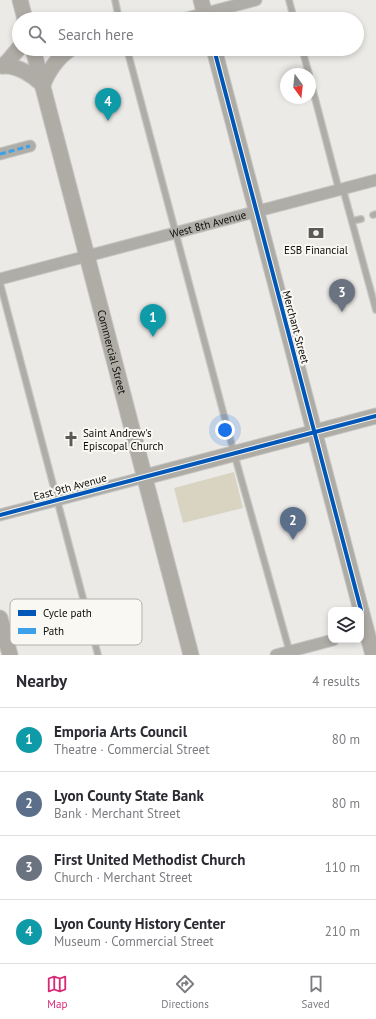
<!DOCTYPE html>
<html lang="en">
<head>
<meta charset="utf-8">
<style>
  body { margin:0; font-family:"PT Sans",sans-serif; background:#f2f2f3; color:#2b2b33 }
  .controls { position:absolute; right:12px; bottom:12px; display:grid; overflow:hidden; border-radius:8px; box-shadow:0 2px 6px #0003 }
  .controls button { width:36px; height:36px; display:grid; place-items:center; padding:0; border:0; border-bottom:1px solid #e1e1e2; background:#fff; color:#2b2b33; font:20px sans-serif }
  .compass { position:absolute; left:280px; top:68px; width:36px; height:36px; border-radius:50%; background:#fff; box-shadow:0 2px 6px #0003; rotate:165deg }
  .you { position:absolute; left:225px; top:430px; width:14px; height:14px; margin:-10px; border:3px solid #fff; border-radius:50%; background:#1a73e8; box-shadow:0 0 0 6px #1a73e833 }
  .badge { display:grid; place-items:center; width:26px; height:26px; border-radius:50%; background:#db2777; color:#fff; font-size:13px; font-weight:700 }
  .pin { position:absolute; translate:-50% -33px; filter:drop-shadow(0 1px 2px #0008) }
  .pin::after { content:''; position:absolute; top:21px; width:14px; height:12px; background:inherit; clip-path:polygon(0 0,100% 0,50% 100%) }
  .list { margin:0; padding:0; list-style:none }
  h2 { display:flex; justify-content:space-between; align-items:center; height:52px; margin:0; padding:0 16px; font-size:17px }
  h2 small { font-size:13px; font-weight:400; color:#7c7c81 }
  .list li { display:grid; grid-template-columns:26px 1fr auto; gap:12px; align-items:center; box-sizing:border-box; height:64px; padding:0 16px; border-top:1px solid #e1e1e2 }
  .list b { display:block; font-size:15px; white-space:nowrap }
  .list p { margin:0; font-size:13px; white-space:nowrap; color:#7c7c81 }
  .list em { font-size:13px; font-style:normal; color:#7c7c81 }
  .icon { flex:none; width:22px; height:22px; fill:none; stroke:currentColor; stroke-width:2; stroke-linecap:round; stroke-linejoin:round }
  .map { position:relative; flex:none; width:376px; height:655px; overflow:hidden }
  .search { position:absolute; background:#fff; box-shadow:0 2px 6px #0003; left:12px; right:12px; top:12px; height:44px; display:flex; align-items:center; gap:10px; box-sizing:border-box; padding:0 14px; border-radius:22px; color:#7c7c81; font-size:15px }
  .sheet { height:308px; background:#fff }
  nav { display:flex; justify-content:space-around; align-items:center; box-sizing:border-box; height:56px; border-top:1px solid #e1e1e2; background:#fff; font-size:11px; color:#7c7c81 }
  nav a { display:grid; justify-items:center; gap:2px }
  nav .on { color:#db2777 }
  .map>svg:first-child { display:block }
  .grass { fill:#d9d4c2 }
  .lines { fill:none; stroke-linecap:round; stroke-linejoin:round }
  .lane-casing { stroke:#c6c6c4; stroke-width:8 }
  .street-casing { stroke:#c6c6c4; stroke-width:13 }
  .secondary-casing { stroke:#c6c6c4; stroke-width:17 }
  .lane { stroke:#afada7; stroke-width:5.5 }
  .street { stroke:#afada7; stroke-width:11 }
  .secondary { stroke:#afaca6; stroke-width:15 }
  .quiet { stroke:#3ca1e9; stroke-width:3; stroke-dasharray:6 3; stroke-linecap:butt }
  .cycleway-casing { stroke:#f9f8f3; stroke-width:6 }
  .cycleway { stroke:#0057b8; stroke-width:4 }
  .labels { text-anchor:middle; stroke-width:4; stroke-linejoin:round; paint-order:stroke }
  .street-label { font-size:11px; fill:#0c0c0a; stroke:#f9f8f3 }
  .poi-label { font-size:11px; fill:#0c0c0a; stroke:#f9f8f3 }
  .key { fill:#f9f8f3; stroke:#b2b1ad; stroke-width:1 }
  .key-label { font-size:11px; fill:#0c0c0a }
</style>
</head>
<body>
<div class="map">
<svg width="376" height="655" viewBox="0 0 376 655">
  <rect width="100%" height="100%" fill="#ebeae7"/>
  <!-- grass -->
  <polygon class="grass" points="234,472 243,508 183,523 174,488"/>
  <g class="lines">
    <defs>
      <g id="lane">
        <polyline points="115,0 119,19"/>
        <polyline points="289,0 294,19"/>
        <polyline points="127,49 234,453 290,653"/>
        <polyline points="302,49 309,74"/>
        <polyline points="310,79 339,190"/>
        <polyline points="343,189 376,310"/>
        <polyline points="373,215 376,214"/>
        <polyline points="352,221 361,219"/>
        <polyline points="0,283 98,655"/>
      </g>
      <g id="street">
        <polyline points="183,19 256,0"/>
        <polyline points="0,154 30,146"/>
        <path id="s1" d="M 0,279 L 376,180"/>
        <polyline points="0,515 145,477"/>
        <polyline points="276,655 333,640"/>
      </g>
      <g id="secondary">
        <polyline points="20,0 25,19"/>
        <polyline points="201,0 206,19"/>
        <path id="s2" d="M 33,49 L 191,655"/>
        <polyline points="214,49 361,610"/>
        <path d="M 3,66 C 17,65 33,75 43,85 C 47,73 58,57 69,50"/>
        <polyline points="3,66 9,60 19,48"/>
        <polyline points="145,477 376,416"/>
        <polyline points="361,610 373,655"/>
        <polyline points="0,618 10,655"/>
      </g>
    </defs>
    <!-- lane casing -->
    <use href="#lane" class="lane-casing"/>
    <!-- street casing -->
    <use href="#street" class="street-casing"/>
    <!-- secondary casing -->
    <use href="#secondary" class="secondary-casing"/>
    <!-- lane -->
    <use href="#lane" class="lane"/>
    <!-- street -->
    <use href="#street" class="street"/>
    <!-- secondary -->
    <use href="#secondary" class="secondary"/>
    <!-- quiet -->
    <polyline class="quiet" points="0,154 30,146"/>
    <defs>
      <g id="cycleway">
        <polyline points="214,49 361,610"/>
        <polyline points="0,515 376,416"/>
      </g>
    </defs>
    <!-- cycleway casing -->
    <use href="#cycleway" class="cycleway-casing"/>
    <!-- cycleway -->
    <use href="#cycleway" class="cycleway"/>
  </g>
  <!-- icons -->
  <defs>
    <symbol id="bank-bare" viewBox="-9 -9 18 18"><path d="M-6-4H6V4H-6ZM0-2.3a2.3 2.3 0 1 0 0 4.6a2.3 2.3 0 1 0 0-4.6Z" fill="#5a5a57" stroke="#f9f8f3" stroke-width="2.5" paint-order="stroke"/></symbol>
    <symbol id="church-bare" viewBox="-9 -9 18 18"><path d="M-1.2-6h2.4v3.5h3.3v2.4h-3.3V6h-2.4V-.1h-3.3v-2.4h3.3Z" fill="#5a5a57" stroke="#f9f8f3" stroke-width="2.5" paint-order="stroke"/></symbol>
  </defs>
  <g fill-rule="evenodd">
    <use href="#bank-bare" x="305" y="222" width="22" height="22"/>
    <use href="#church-bare" x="60" y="428" width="22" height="22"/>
  </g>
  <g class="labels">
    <!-- street labels -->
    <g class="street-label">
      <text dy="4" stroke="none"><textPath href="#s1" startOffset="215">West 8th Avenue</textPath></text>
      <text transform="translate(296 327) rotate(75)" y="4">Merchant Street</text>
      <text dy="4" stroke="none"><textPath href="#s2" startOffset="313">Commercial Street</textPath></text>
      <text transform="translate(70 487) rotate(-15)" y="4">East 9th Avenue</text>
    </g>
    <!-- poi labels -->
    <g class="poi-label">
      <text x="316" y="254">ESB Financial</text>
      <text x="83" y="437" text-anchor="start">Saint Andrew's<tspan x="83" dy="13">Episcopal Church</tspan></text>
    </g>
  </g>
  <!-- legend -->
  <rect x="10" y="599" width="132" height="46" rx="6" class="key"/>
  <rect x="18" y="610" width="18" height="6" fill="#0057b8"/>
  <rect x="18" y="628" width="18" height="6" fill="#3ca1e9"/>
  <g class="key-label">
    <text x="43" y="617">Cycle path</text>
    <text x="43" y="635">Path</text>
  </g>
</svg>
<div class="controls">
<button><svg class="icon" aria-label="layers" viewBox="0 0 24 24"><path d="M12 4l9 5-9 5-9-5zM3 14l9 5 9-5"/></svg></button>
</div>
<svg class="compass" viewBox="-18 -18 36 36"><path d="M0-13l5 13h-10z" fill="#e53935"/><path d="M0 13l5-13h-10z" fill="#7c7c81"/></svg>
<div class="you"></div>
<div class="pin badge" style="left:153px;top:337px;background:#0f9aa8">1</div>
<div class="pin badge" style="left:293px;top:540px;background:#5c6f8a">2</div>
<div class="pin badge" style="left:342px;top:312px;background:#6b7280">3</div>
<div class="pin badge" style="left:108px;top:121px;background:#0f9aa8">4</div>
<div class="search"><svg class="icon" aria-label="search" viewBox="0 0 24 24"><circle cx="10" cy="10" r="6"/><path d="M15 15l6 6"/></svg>Search here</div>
</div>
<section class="sheet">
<h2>Nearby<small>4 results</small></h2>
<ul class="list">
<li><span class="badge" style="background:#0f9aa8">1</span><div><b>Emporia Arts Council</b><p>Theatre · Commercial Street</p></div><em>80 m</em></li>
<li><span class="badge" style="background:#5c6f8a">2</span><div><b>Lyon County State Bank</b><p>Bank · Merchant Street</p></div><em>80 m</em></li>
<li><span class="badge" style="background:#6b7280">3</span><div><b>First United Methodist Church</b><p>Church · Merchant Street</p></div><em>110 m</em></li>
<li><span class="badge" style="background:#0f9aa8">4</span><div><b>Lyon County History Center</b><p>Museum · Commercial Street</p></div><em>210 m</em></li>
</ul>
</section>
<nav>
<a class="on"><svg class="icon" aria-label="map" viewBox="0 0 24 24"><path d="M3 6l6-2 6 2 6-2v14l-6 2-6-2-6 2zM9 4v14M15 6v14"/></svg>Map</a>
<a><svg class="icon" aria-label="directions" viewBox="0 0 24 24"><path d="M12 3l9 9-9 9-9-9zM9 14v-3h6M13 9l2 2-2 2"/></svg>Directions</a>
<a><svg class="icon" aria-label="saved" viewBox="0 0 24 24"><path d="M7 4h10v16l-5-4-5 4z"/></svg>Saved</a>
</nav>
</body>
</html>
